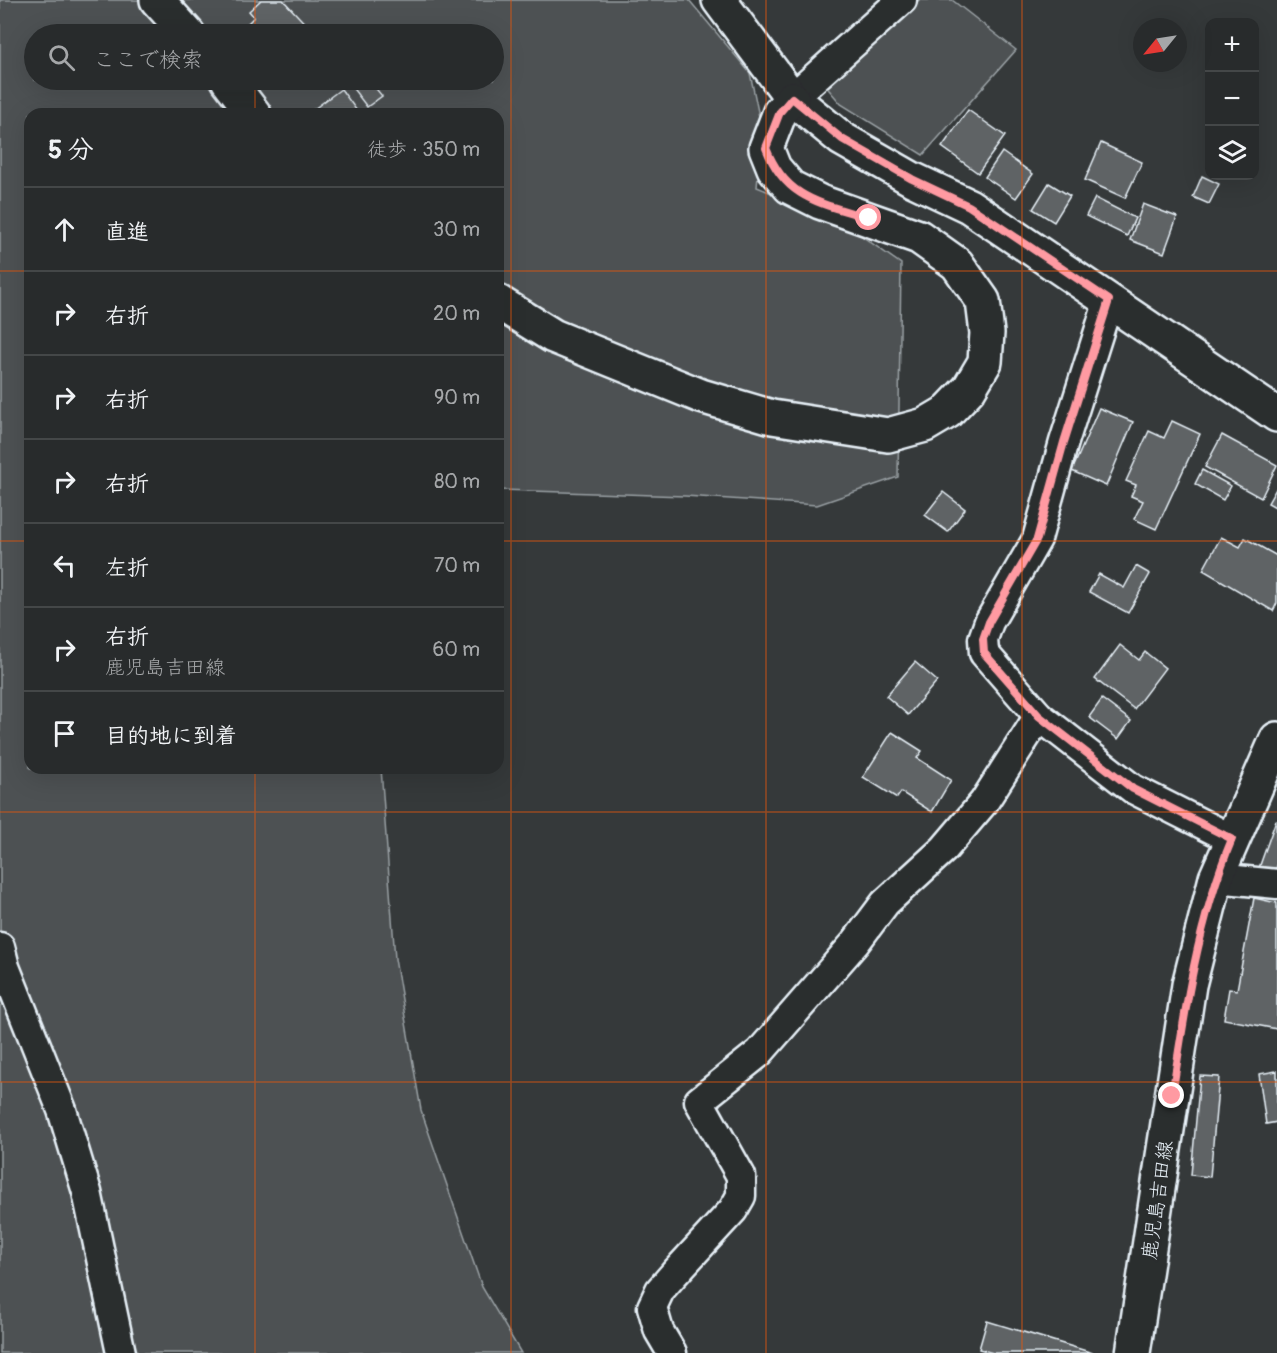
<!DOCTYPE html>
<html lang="ja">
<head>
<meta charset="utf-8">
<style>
  body { margin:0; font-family:Pangolin,"Klee One",sans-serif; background:#343738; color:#f1f3f6 }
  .controls { position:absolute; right:18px; top:18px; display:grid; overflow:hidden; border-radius:12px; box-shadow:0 6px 24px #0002 }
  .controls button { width:54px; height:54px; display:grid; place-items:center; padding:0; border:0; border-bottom:2px solid #444748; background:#282b2c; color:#f1f3f6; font:30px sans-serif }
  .compass { position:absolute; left:1133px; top:18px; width:54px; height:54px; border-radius:50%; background:#282b2c; box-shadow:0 6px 24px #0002; rotate:240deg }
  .stop { position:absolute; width:18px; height:18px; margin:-14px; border:4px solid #ff9aa2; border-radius:50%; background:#fff }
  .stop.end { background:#ff9aa2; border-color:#fff; box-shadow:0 2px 6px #0008 }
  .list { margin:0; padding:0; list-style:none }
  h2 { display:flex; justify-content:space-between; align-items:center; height:78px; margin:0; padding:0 24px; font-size:26px }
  h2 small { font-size:20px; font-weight:400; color:#a5a7a9 }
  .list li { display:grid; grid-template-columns:39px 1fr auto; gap:18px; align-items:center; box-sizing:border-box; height:84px; padding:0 24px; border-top:2px solid #444748 }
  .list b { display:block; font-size:22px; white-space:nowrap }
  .list p { margin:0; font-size:20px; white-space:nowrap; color:#a5a7a9 }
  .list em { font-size:20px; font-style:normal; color:#a5a7a9 }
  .icon { flex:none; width:33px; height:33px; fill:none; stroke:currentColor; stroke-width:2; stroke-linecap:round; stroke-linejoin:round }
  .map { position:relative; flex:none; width:1277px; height:1353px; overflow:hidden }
  .search { position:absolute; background:#282b2c; box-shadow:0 6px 24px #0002; left:24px; top:24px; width:480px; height:66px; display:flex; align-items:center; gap:15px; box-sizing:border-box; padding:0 21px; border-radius:33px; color:#a5a7a9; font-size:22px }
  .panel { position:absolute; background:#282b2c; box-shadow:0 6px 24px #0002; left:24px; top:108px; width:480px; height:666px; border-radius:18px }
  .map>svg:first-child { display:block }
  .green { fill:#4d5152; stroke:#9aa1a5; stroke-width:1.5; fill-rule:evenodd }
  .building { fill:#5f6365; stroke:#e8f1f8; stroke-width:1.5 }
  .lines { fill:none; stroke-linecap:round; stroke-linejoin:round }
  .minor-casing { stroke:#e8f1f8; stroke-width:33 }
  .tertiary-casing { stroke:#e8f1f8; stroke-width:38 }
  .primary-casing { stroke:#e8f1f8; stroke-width:38 }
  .minor { stroke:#2a2d2e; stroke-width:28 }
  .tertiary { stroke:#2a2d2e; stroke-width:33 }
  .primary { stroke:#2a2d2e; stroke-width:33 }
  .route { stroke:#ff9aa2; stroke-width:8 }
  .grid { fill:none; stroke:#e8590c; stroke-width:1.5; stroke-opacity:0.55 }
  .labels { text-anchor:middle; stroke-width:5; stroke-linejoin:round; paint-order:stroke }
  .street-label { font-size:20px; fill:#e8f1f8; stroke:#2a2d2e }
</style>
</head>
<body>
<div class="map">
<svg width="1277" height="1353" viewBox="0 0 1277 1353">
  <rect width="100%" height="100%" fill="#35393a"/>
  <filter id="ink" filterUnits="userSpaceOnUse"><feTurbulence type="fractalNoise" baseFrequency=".0167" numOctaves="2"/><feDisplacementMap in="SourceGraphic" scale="12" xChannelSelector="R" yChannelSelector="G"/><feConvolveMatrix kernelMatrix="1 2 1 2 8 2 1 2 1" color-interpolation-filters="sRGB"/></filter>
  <g filter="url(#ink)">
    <!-- green -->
    <g class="green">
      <path d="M 0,0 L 689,0 L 750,73 L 762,131 L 757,187 L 842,222 L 901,264 L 898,477 L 817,505 L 685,496 L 498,490 L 498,114 L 30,114 L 30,768 L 381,768 L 395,959 L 421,1110 L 482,1287 L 521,1353 L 0,1353 ZM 34,34 L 494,34 L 494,80 L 34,80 Z"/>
      <polygon points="915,0 952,0 1016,50 923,155 841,104 824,84"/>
    </g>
    <!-- building -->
    <g class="building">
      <polygon points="261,0 283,0 313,32 310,34 257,34 247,24 254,17 249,11"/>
      <polygon points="361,80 369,80 382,96 367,107 351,86"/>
      <polygon points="341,89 357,111 353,114 312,114 310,112"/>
      <polygon points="968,110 1005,136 978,173 942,147"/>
      <polygon points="1101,143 1142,162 1125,198 1085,180"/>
      <polygon points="1002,152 1033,174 1016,198 985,177"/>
      <polygon points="1202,176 1219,184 1209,204 1193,197"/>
      <polygon points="1049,183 1070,196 1054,222 1033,209"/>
      <polygon points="1095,198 1135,218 1127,236 1086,216"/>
      <polygon points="1143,204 1177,217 1164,253 1130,240"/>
      <polygon points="1099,408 1133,422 1106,486 1072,471"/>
      <polygon points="1172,421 1200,434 1156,529 1134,519 1143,501 1131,496 1136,485 1126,481 1149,431 1164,438"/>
      <polygon points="1222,435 1277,465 1261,498 1205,467"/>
      <polygon points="1202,470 1231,486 1223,500 1195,484"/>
      <polygon points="1277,487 1277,508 1268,503"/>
      <polygon points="943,492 965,509 948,532 925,515"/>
      <polygon points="1221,537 1240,547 1245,538 1277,556 1277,603 1273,611 1203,570"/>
      <polygon points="1136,566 1150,574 1128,613 1089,592 1099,574 1124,588"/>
      <polygon points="1120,645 1139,660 1145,652 1165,668 1134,709 1095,679"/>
      <polygon points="915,662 937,681 908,715 886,696"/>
      <polygon points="1102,699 1131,721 1118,739 1089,717"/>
      <polygon points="892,732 922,751 917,758 951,780 932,812 901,792 897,798 863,777"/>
      <polygon points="1276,820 1277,868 1259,868"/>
      <polygon points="1254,898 1277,903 1277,1029 1224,1019 1229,989 1237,990"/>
      <polygon points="1277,1071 1277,1122 1266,1124 1259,1074"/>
      <polygon points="1200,1076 1219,1077 1210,1177 1191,1175"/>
      <polygon points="987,1321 1093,1353 993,1353 979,1349"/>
    </g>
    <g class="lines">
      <defs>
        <g id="minor">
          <polyline points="792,98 902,0"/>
          <polyline points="1039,716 984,653 983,639 989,622 1037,539 1064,442 1109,300"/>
          <polyline points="1216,878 1277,884"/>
          <polyline points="0,947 5,967 62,1110 87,1192 121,1353"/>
          <polyline points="672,1353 659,1331 652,1307 660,1290 674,1274 733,1210 741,1196 741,1176 699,1101 759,1053 855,943 885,903 944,849 984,802 1039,716 1133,789 1232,839"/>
        </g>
        <g id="tertiary">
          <polyline points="157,0 188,34"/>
          <polyline points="719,0 792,98 842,139 912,179 969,206 1277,415"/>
          <polyline points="228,80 254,114"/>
          <polyline points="498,302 553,336 701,396 772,417 888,435 925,425 947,412 969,389 985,362 987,333 983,301 957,264 919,237 820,202 790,187 774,168 766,148 780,112 792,98"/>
        </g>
        <polyline id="primary" points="1133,1353 1189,985 1216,878 1277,739"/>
      </defs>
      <!-- minor casing -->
      <use href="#minor" class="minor-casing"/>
      <!-- tertiary casing -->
      <use href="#tertiary" class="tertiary-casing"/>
      <!-- primary casing -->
      <use href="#primary" class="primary-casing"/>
      <!-- minor -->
      <use href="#minor" class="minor"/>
      <!-- tertiary -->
      <use href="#tertiary" class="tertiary"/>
      <!-- primary -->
      <use href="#primary" class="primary"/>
    </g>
  </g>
  <g class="lines" filter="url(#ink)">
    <!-- route -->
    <path class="route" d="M 869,218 C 821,203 786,200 766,148 L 780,112 L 792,98 L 842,139 L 912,179 L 969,206 L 1109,300 L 1064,442 L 1037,539 L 989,622 L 983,639 L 984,653 L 1039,716 L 1133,789 L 1232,839 C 1198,921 1185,1008 1172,1096"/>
  </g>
  <!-- grid -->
  <path class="grid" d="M 255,0 L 255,34M 511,0 L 511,1353M 766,0 L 766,1353M 1022,0 L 1022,1353M 255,80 L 255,114M 0,271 L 30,271M 498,271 L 1277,271M 0,541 L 30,541M 498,541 L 1277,541M 255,768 L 255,1353M 0,812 L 1277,812M 0,1082 L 1277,1082"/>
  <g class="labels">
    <!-- street labels -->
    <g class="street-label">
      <text transform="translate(1157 1200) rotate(-82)" y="7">鹿児島吉田線</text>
    </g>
  </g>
</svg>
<div class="controls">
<button>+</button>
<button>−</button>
<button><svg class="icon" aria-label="layers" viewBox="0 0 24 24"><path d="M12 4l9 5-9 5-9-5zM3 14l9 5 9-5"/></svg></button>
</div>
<svg class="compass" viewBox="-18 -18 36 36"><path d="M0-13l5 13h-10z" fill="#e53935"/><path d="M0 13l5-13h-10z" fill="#a5a7a9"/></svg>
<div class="stop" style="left:869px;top:218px"></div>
<div class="stop end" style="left:1172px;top:1096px"></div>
<div class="search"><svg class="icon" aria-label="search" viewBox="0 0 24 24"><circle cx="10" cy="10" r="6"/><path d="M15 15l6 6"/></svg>ここで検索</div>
<section class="panel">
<h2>5 分<small>徒歩 · 350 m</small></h2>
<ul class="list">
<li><svg class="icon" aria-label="ahead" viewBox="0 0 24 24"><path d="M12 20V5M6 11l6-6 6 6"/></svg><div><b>直進</b></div><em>30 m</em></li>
<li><svg class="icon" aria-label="right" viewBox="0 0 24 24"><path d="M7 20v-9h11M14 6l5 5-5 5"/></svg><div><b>右折</b></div><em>20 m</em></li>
<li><svg class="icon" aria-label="right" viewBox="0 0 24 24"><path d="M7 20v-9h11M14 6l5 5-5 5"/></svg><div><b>右折</b></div><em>90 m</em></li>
<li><svg class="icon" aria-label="right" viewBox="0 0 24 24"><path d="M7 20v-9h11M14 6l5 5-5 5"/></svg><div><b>右折</b></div><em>80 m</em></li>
<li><svg class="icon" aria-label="left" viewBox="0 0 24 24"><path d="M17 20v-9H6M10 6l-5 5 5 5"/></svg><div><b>左折</b></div><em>70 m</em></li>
<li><svg class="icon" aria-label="right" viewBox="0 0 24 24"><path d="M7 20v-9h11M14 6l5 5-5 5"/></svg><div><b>右折</b><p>鹿児島吉田線</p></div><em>60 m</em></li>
<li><svg class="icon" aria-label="arrive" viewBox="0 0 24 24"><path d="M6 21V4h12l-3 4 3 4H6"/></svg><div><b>目的地に到着</b></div></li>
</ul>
</section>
</div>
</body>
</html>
